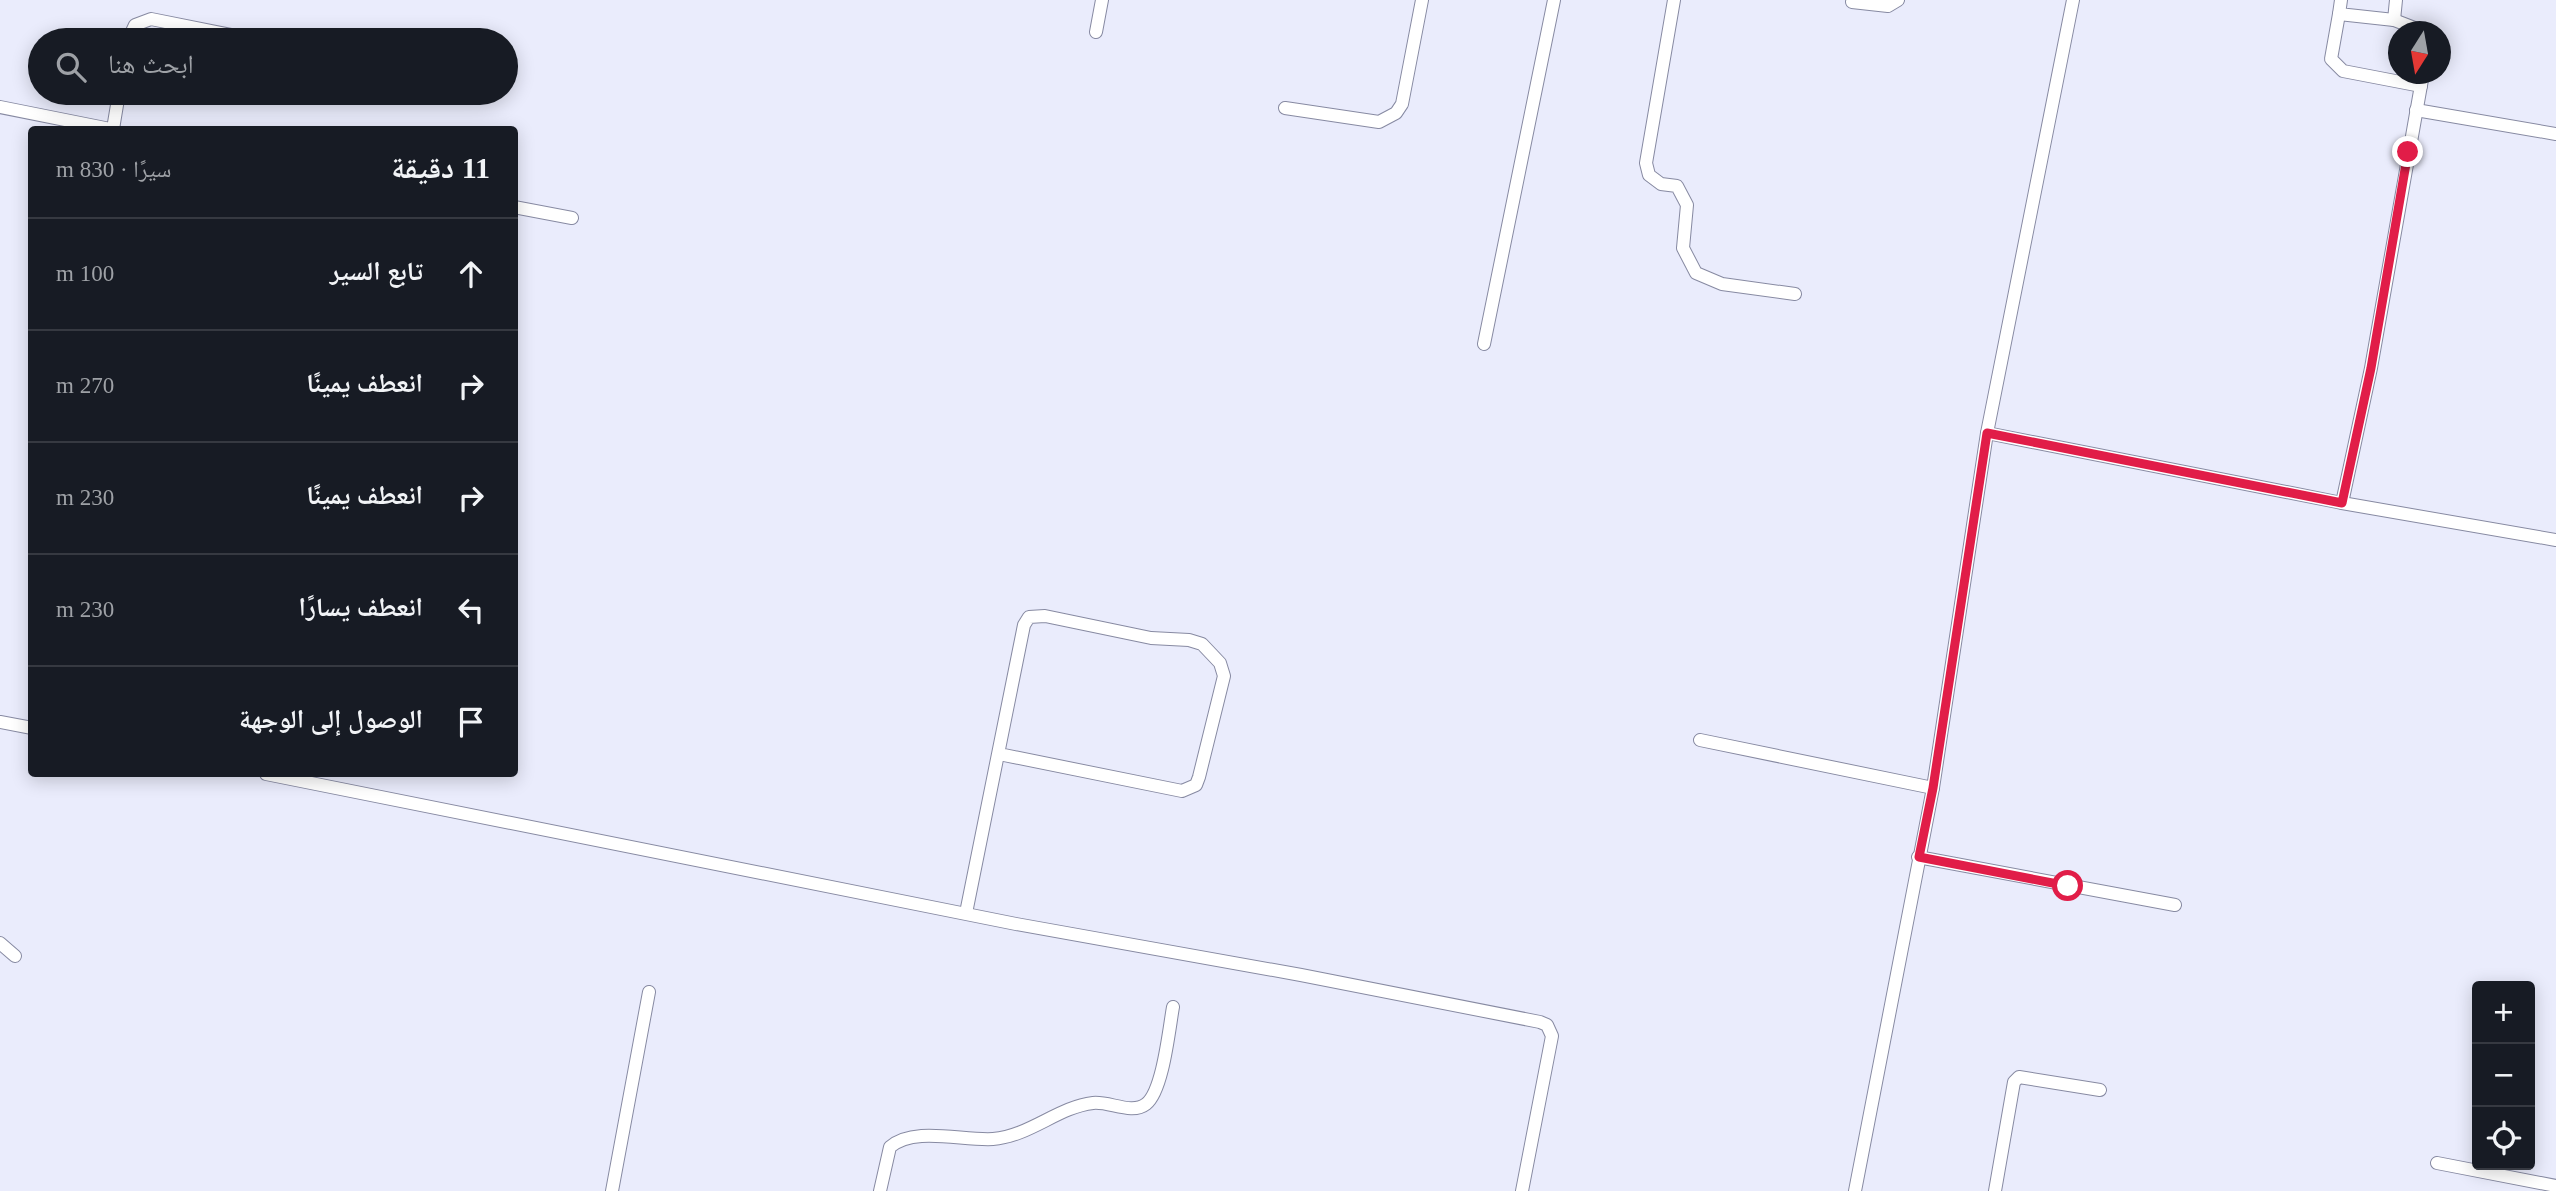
<!DOCTYPE html>
<html lang="ar">
<head>
<meta charset="utf-8">
<style>
  body { margin:0; font-family:"Times New Roman","Noto Naskh Arabic",serif; background:#20242c; color:#f1f3f6; direction:rtl }
  .controls { position:absolute; right:21px; bottom:21px; display:grid; overflow:hidden; border-radius:7px; box-shadow:0 4px 18px #0003 }
  .controls button { width:63px; height:63px; display:grid; place-items:center; padding:0; border:0; border-bottom:2px solid #363941; background:#171b24; color:#f1f3f6; font:35px sans-serif }
  .compass { position:absolute; left:2388px; top:21px; width:63px; height:63px; border-radius:50%; background:#171b24; box-shadow:0 4px 18px #0003; rotate:191deg }
  .stop { position:absolute; width:21px; height:21px; margin:-16px; border:5px solid #e11d48; border-radius:50%; background:#fff }
  .stop.end { background:#e11d48; border-color:#fff; box-shadow:0 2px 7px #0008 }
  .list { margin:0; padding:0; list-style:none }
  h2 { display:flex; justify-content:space-between; align-items:center; height:91px; margin:0; padding:0 28px; font-size:30px }
  h2 small { font-size:23px; font-weight:400; color:#9ea1a6 }
  .list li { display:grid; grid-template-columns:46px 1fr auto; gap:21px; align-items:center; box-sizing:border-box; height:112px; padding:0 28px; border-top:2px solid #363941 }
  .list b { display:block; font-size:26px; white-space:nowrap }
  .list em { font-size:23px; font-style:normal; color:#9ea1a6 }
  .icon { flex:none; width:38px; height:38px; fill:none; stroke:currentColor; stroke-width:2; stroke-linecap:round; stroke-linejoin:round }
  .map { position:relative; flex:none; width:2556px; height:1191px; overflow:hidden; direction:ltr }
  .search { position:absolute; background:#171b24; box-shadow:0 4px 18px #0003; left:28px; top:28px; width:490px; height:77px; display:flex; align-items:center; gap:18px; box-sizing:border-box; padding:0 24px; border-radius:38px; color:#9ea1a6; font-size:26px }
  .panel { position:absolute; background:#171b24; box-shadow:0 4px 18px #0003; left:28px; top:126px; width:490px; height:651px; border-radius:7px; direction:rtl }
  .map>svg:first-child { display:block }
  .lines { fill:none; stroke-linecap:round; stroke-linejoin:round }
  .minor-casing { stroke:#878aa2; stroke-width:14 }
  .minor { stroke:#fff; stroke-width:12 }
  .route { stroke:#e11d48; stroke-width:9 }
</style>
</head>
<body>
<div class="map">
<svg width="2556" height="1191" viewBox="0 0 2556 1191">
  <rect width="100%" height="100%" fill="#eaecfc"/>
  <g class="lines">
    <defs>
      <g id="minor">
        <polyline points="1674,0 1646,163 1649,175 1661,184 1677,186 1687,205 1683,248 1696,273 1722,284 1795,294"/>
        <polyline points="2341,0 2339,14 2394,20 2425,32"/>
        <polyline points="1852,2 1888,6 1898,0"/>
        <polyline points="2339,14 2331,59 2343,71 2421,86"/>
        <polyline points="2394,20 2396,0"/>
        <polyline points="1096,32 1102,0"/>
        <polyline points="128,40 135,25 151,19 256,40"/>
        <polyline points="0,107 115,130"/>
        <polyline points="1285,108 1379,122 1396,113 1402,104 1422,0"/>
        <polyline points="2416,110 2556,134"/>
        <polyline points="113,129 119,93"/>
        <polyline points="514,207 572,218"/>
        <polyline points="1484,344 1554,0"/>
        <polyline points="1987,433 2342,503 2556,540"/>
        <polyline points="2342,503 2371,368 2423,74"/>
        <polyline points="0,722 32,728"/>
        <polyline points="1700,740 1933,788"/>
        <polyline points="266,774 1016,924 1301,975 1540,1022 1547,1025 1552,1036 1522,1191"/>
        <polyline points="1918,857 2175,905"/>
        <polyline points="966,913 1024,625 1029,617 1045,616 1151,638 1189,640 1202,644 1220,663 1224,676 1199,777 1196,785 1182,791 999,754"/>
        <polyline points="0,943 15,956"/>
        <polyline points="2437,1163 2556,1186"/>
        <polyline points="612,1191 649,992"/>
        <path d="M 880,1191 L 890,1147 C 914,1126 962,1141 993,1139 C 1030,1136 1058,1107 1093,1103 C 1109,1101 1132,1115 1146,1104 C 1163,1091 1169,1029 1173,1007"/>
        <polyline points="1855,1191 1933,788 1987,433 2073,0"/>
        <polyline points="1995,1191 2014,1082 2019,1077 2100,1090"/>
      </g>
    </defs>
    <!-- minor casing -->
    <use href="#minor" class="minor-casing"/>
    <!-- minor -->
    <use href="#minor" class="minor"/>
  </g>
  <g class="lines">
    <!-- route -->
    <polyline class="route" points="2068,886 1919,857 1933,788 1987,433 2342,503 2371,368 2408,152"/>
  </g>
</svg>
<div class="controls">
<button>+</button>
<button>−</button>
<button><svg class="icon" aria-label="locate" viewBox="0 0 24 24"><circle cx="12" cy="12" r="6"/><path d="M12 2v4M12 18v4M2 12h4M18 12h4"/></svg></button>
</div>
<svg class="compass" viewBox="-18 -18 36 36"><path d="M0-13l5 13h-10z" fill="#e53935"/><path d="M0 13l5-13h-10z" fill="#9ea1a6"/></svg>
<div class="stop" style="left:2068px;top:886px"></div>
<div class="stop end" style="left:2408px;top:152px"></div>
<div class="search"><svg class="icon" aria-label="search" viewBox="0 0 24 24"><circle cx="10" cy="10" r="6"/><path d="M15 15l6 6"/></svg>ابحث هنا</div>
<section class="panel">
<h2>11 دقيقة<small>سيرًا · 830 m</small></h2>
<ul class="list">
<li><svg class="icon" aria-label="ahead" viewBox="0 0 24 24"><path d="M12 20V5M6 11l6-6 6 6"/></svg><div><b>تابع السير</b></div><em>100 m</em></li>
<li><svg class="icon" aria-label="right" viewBox="0 0 24 24"><path d="M7 20v-9h11M14 6l5 5-5 5"/></svg><div><b>انعطف يمينًا</b></div><em>270 m</em></li>
<li><svg class="icon" aria-label="right" viewBox="0 0 24 24"><path d="M7 20v-9h11M14 6l5 5-5 5"/></svg><div><b>انعطف يمينًا</b></div><em>230 m</em></li>
<li><svg class="icon" aria-label="left" viewBox="0 0 24 24"><path d="M17 20v-9H6M10 6l-5 5 5 5"/></svg><div><b>انعطف يسارًا</b></div><em>230 m</em></li>
<li><svg class="icon" aria-label="arrive" viewBox="0 0 24 24"><path d="M6 21V4h12l-3 4 3 4H6"/></svg><div><b>الوصول إلى الوجهة</b></div></li>
</ul>
</section>
</div>
</body>
</html>
